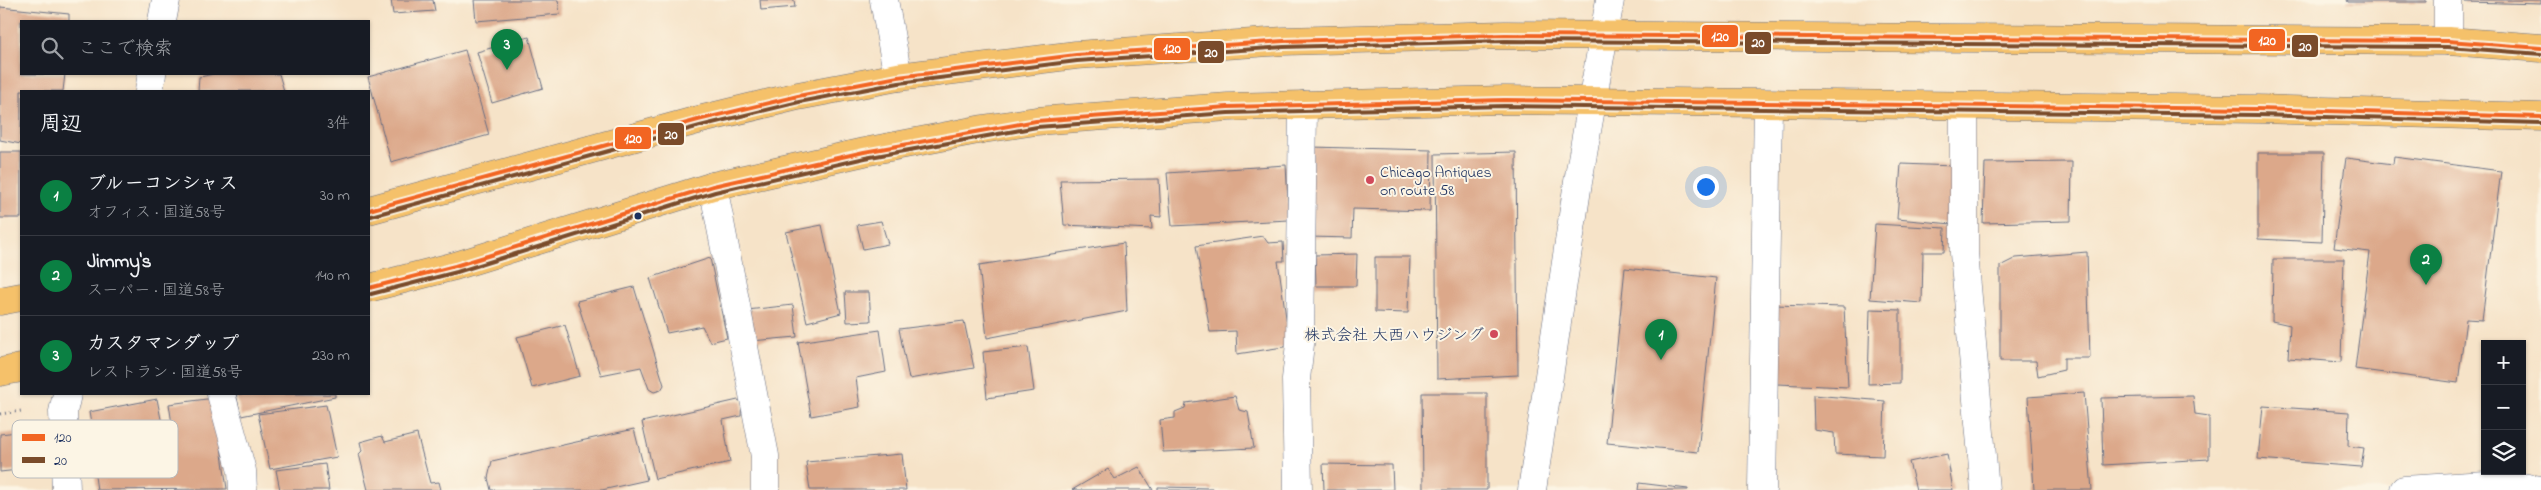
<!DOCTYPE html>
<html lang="ja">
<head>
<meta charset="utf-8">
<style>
  body { margin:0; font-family:"Indie Flower","Klee One",sans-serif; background:#20242c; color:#f1f3f6 }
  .controls { position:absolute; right:15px; bottom:15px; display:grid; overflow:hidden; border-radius:0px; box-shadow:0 1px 4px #0004 }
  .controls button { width:45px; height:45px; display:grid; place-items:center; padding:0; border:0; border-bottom:1px solid #363941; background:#171b24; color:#f1f3f6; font:25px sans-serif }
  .you { position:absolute; left:1705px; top:186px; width:18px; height:18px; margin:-12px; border:4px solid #fff; border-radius:50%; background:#1a73e8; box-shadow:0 0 0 8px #1a73e833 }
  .badge { display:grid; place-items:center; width:32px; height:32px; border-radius:50%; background:#0b8043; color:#fff; font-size:16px; font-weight:700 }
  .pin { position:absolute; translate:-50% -41px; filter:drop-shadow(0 1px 2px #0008) }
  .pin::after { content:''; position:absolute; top:26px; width:18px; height:15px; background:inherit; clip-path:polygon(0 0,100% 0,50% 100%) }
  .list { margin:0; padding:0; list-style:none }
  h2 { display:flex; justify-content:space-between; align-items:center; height:65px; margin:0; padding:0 20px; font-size:21px }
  h2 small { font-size:16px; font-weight:400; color:#9ea1a6 }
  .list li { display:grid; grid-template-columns:32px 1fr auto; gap:15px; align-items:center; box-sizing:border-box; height:80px; padding:0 20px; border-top:1px solid #363941 }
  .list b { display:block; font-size:19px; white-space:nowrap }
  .list p { margin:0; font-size:16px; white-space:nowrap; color:#9ea1a6 }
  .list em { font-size:16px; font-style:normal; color:#9ea1a6 }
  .icon { flex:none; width:28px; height:28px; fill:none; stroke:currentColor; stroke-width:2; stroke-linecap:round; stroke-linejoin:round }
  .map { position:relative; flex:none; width:2541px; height:490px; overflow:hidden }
  .search { position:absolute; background:#171b24; box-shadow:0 1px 4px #0004; left:20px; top:20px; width:350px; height:55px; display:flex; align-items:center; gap:12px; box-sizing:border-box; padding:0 18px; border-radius:0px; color:#9ea1a6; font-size:19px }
  .panel { position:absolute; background:#171b24; box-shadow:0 1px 4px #0004; left:20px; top:90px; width:350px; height:305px; border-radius:0px }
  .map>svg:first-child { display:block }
  .building { fill:#dca88a }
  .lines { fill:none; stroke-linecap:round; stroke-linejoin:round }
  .minor-casing { stroke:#686e83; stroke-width:29 }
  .highway-casing { stroke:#686e83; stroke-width:29 }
  .path { stroke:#686e83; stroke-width:3; stroke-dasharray:1 4; stroke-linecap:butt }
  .minor { stroke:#fff; stroke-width:28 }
  .highway { stroke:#f5c16b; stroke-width:28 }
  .bus-1-casing { stroke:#fcf5e5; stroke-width:8 }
  .bus-2-casing { stroke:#fcf5e5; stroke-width:8 }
  .bus-1 { stroke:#f26522; stroke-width:4 }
  .bus-2 { stroke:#7a4b2a; stroke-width:4 }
  .poi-dot { fill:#d1495b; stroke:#fcf5e5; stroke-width:2 }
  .bus-dot { fill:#1b2f5e; stroke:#fcf5e5; stroke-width:2 }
  .labels { text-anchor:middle; stroke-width:4; stroke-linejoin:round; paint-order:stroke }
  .poi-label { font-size:16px; fill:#1b2f5e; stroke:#fcf5e5; text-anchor:start }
  .key { fill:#fcf5e5; stroke:#b8babc; stroke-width:1 }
  .key-label { font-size:14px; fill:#1b2f5e }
  .line-badge { stroke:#fcf5e5; stroke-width:2 }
  .badge-label { font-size:14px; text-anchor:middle; font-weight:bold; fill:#fff }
</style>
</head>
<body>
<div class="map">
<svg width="2541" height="490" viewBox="0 0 2541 490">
  <rect width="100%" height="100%" fill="#fcf5e5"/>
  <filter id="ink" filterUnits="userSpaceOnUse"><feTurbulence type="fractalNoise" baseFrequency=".02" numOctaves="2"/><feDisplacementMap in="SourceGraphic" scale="10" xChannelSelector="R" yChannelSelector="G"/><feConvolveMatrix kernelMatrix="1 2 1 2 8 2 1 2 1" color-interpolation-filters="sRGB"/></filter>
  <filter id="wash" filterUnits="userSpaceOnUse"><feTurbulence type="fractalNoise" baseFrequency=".0096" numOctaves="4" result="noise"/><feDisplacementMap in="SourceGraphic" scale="20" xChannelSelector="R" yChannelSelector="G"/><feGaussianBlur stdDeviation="1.12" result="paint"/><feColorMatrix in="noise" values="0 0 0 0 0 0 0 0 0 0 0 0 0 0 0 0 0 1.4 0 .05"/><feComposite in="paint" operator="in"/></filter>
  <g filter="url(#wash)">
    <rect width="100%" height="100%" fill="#f6e3c8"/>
    <g id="blocks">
      <!-- building -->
      <g class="building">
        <polygon points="391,0 433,0 435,11 393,14"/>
        <polygon points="474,0 558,0 560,14 476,21"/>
        <polygon points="760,0 794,0 795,7 761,10"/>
        <polygon points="2347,0 2426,0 2426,2 2348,2"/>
        <polygon points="2465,0 2541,0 2541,4 2465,2"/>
        <polygon points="0,7 69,14 69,21 21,21 21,74 65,74 63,91 21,91 21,144 0,140"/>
        <polygon points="529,37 543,88 492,103 477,52"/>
        <polygon points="465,50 489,135 391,162 368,77"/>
        <polygon points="214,74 279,74 284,91 198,91 199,77"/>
        <polygon points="1310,147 1431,150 1430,211 1353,209 1352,238 1309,237"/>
        <rect x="0" y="152" width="21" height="66"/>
        <polygon points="1516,152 1518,375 1437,379 1435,154"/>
        <polygon points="2258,153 2324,153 2322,242 2258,239"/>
        <polygon points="2394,157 2501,171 2482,320 2466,319 2458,383 2355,369 2370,252 2334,248 2346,158 2393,164"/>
        <polygon points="2072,162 2071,221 1983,223 1985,163"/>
        <polygon points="1901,164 1954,166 1952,224 1897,219"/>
        <polygon points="1286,165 1289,220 1172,226 1167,173"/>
        <polygon points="1159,179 1161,217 1151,216 1152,229 1064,225 1060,180"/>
        <polygon points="881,221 888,244 863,249 857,225"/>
        <polygon points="1875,224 1945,228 1944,252 1923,252 1922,303 1870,299"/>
        <polygon points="822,225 841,313 807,322 786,232"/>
        <polygon points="1263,236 1268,243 1283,242 1284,261 1278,261 1290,346 1237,354 1236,331 1210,332 1196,246"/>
        <polygon points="1124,243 1127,311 987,338 979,265"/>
        <polygon points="2087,252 2090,358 2064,358 2064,370 2038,376 2036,361 2000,361 2000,266 2016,258"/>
        <polygon points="1357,254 1356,286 1316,286 1315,255"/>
        <polygon points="1375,257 1410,257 1408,313 1375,312"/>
        <polygon points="710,258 727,338 710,342 702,326 667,333 650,278"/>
        <polygon points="2273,259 2344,259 2341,362 2288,358 2290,325 2272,321"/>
        <polygon points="1625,268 1716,278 1698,452 1607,443"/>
        <polygon points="634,287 664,385 661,390 654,392 649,389 641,367 601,375 577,301"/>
        <polygon points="845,292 869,292 871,321 847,322"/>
        <polygon points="793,305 797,337 751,341 747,310"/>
        <polygon points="1773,305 1844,307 1848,387 1777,384"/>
        <polygon points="1870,309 1900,310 1900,383 1868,384"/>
        <polygon points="964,321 974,368 909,379 899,329"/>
        <polygon points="565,325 580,376 532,388 517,337"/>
        <polygon points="880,330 886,372 856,378 860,407 811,416 798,342"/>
        <polygon points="1028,347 1034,391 987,398 983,352"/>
        <polygon points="1422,393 1487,393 1487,490 1423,490"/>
        <polygon points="2084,393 2092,490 2034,490 2028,397"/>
        <polygon points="236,394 335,394 335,397 241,416"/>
        <polygon points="1813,395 1885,401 1883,456 1835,454 1834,433 1814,430"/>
        <polygon points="1235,396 1239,410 1248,412 1254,448 1163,452 1160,420 1175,418 1175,412 1185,408 1186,403"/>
        <polygon points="2193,396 2195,414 2209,416 2209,459 2103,465 2101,398"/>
        <polygon points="214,398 227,489 97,490 91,449 174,437 169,404"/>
        <polygon points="157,399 163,429 94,442 89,412"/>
        <polygon points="738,400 742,402 741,416 723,420 730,462 655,479 642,422"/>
        <polygon points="326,405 337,457 270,469 258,414"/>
        <polygon points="2263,406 2349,412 2348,446 2364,448 2361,467 2258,459"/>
        <polygon points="634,429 647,480 602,490 491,490 488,478 492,461"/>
        <polygon points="34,430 37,468 0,472 0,434"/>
        <polygon points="417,434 430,483 439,482 441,490 368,490 359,454 362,451 360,442 382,436 385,442"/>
        <polygon points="902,454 906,490 810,490 806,462"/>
        <polygon points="1947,454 1953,490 1916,490 1909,462"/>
        <polygon points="325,464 329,490 280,490 276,470"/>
        <polygon points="1323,464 1392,465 1393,490 1324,490"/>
        <polygon points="1139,467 1153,490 1072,490 1108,469 1115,479"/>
        <polygon points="1639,483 1688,489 1688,490 1638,490"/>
        <polygon points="1158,487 1212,488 1212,490 1158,490"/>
      </g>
    </g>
  </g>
  <g filter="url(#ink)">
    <use href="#blocks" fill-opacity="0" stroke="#686e83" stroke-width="1"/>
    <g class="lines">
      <defs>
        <g id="minor">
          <polyline points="884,0 898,77"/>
          <polyline points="162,21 166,0"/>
          <polyline points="2448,41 2448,0"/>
          <polyline points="149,91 152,74"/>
          <polyline points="1964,107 1964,253 1985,490"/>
          <polyline points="713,186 765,456 765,490"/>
          <polyline points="221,394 242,471 243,490"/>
          <polyline points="66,490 63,412 67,394"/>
          <polyline points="1298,490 1296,379 1300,344 1303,105"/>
          <polyline points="1532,490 1578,182 1610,0"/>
          <polyline points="1762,490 1768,104"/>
          <polyline points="2404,490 2503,484 2541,490"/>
        </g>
        <g id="highway">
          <polyline points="369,210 698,120 798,96 898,77 1076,55 1284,41 1505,35 2448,41 2541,48"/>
          <polyline points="369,288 455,266 713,186 864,152 983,129 1036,121 1228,107 1504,100 2257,109 2541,117"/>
          <polyline points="0,301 21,297"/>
          <polyline points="0,372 21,368"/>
        </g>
      </defs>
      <!-- minor casing -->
      <use href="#minor" class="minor-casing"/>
      <!-- highway casing -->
      <use href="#highway" class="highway-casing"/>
      <!-- path -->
      <polyline class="path" points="0,414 21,411"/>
      <!-- minor -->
      <use href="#minor" class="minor"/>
      <!-- highway -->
      <use href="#highway" class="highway"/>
      <defs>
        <g id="bus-1">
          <polyline points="369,210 698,120 798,96 898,77 1076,55 1284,41 1505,35 2448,41 2541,48"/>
          <polyline points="369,288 455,266 713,186 864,152 1036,121 1228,107 1504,100 2257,109 2541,117"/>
        </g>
        <g id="bus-2">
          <polyline points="371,216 700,126 799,102 899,83 1077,61 1284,47 1505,41 2448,47 2541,54"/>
          <polyline points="371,294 457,272 715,192 865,158 1037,127 1228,113 1504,106 2257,115 2541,123"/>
        </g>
      </defs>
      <!-- bus-1 casing -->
      <use href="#bus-1" class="bus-1-casing"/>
      <!-- bus-2 casing -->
      <use href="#bus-2" class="bus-2-casing"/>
      <!-- bus-1 -->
      <use href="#bus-1" class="bus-1"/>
      <!-- bus-2 -->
      <use href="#bus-2" class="bus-2"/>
    </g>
  </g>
  <!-- markers -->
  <g class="poi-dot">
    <circle cx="1370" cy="180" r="5"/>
    <circle cx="1494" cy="334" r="5"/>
  </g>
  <circle class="bus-dot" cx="638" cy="216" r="4.5"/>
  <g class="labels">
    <!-- poi labels -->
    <g class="poi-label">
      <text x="1380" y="177">Chicago Antiques<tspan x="1380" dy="18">on route 58</tspan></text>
      <text x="1484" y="340" text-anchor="end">株式会社 大西ハウジング</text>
    </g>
  </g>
  <!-- legend -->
  <rect x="12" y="420" width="166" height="58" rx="8" class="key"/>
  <rect x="22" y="434" width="23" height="7" fill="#f26522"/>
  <rect x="22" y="457" width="23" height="6" fill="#7a4b2a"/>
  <g class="key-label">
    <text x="54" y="442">120</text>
    <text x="54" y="465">20</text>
  </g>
  <g class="line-badge">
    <rect x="1701" y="24" width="38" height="24" rx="5" fill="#f26522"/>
    <rect x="2248" y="28" width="38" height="24" rx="5" fill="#f26522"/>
    <rect x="1744" y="31" width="28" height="24" rx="5" fill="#7a4b2a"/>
    <rect x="2291" y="34" width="28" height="24" rx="5" fill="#7a4b2a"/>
    <rect x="1153" y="37" width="38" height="24" rx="5" fill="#f26522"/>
    <rect x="1197" y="40" width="28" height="24" rx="5" fill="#7a4b2a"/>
    <rect x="657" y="122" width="28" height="24" rx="5" fill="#7a4b2a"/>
    <rect x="614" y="126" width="38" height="24" rx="5" fill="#f26522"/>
  </g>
  <g class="badge-label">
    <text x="1720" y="41">120</text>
    <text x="2267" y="45">120</text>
    <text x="1758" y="47">20</text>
    <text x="2305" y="51">20</text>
    <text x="1172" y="53">120</text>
    <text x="1211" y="57">20</text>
    <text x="671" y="139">20</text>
    <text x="633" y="143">120</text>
  </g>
</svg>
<div class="controls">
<button>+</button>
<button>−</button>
<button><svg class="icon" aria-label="layers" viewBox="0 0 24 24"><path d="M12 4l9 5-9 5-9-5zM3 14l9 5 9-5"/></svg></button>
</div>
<div class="you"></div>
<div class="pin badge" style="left:1661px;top:360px">1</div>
<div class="pin badge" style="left:2426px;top:285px">2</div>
<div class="pin badge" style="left:507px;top:70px">3</div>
<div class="search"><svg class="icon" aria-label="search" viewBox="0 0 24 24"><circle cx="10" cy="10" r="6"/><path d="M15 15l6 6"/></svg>ここで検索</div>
<section class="panel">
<h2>周辺<small>3件</small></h2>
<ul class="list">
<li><span class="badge">1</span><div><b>ブルーコンシャス</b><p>オフィス · 国道58号</p></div><em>30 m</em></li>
<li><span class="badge">2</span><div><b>Jimmy's</b><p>スーパー · 国道58号</p></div><em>140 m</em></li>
<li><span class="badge">3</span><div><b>カスタマンダップ</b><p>レストラン · 国道58号</p></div><em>230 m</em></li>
</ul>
</section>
</div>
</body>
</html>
